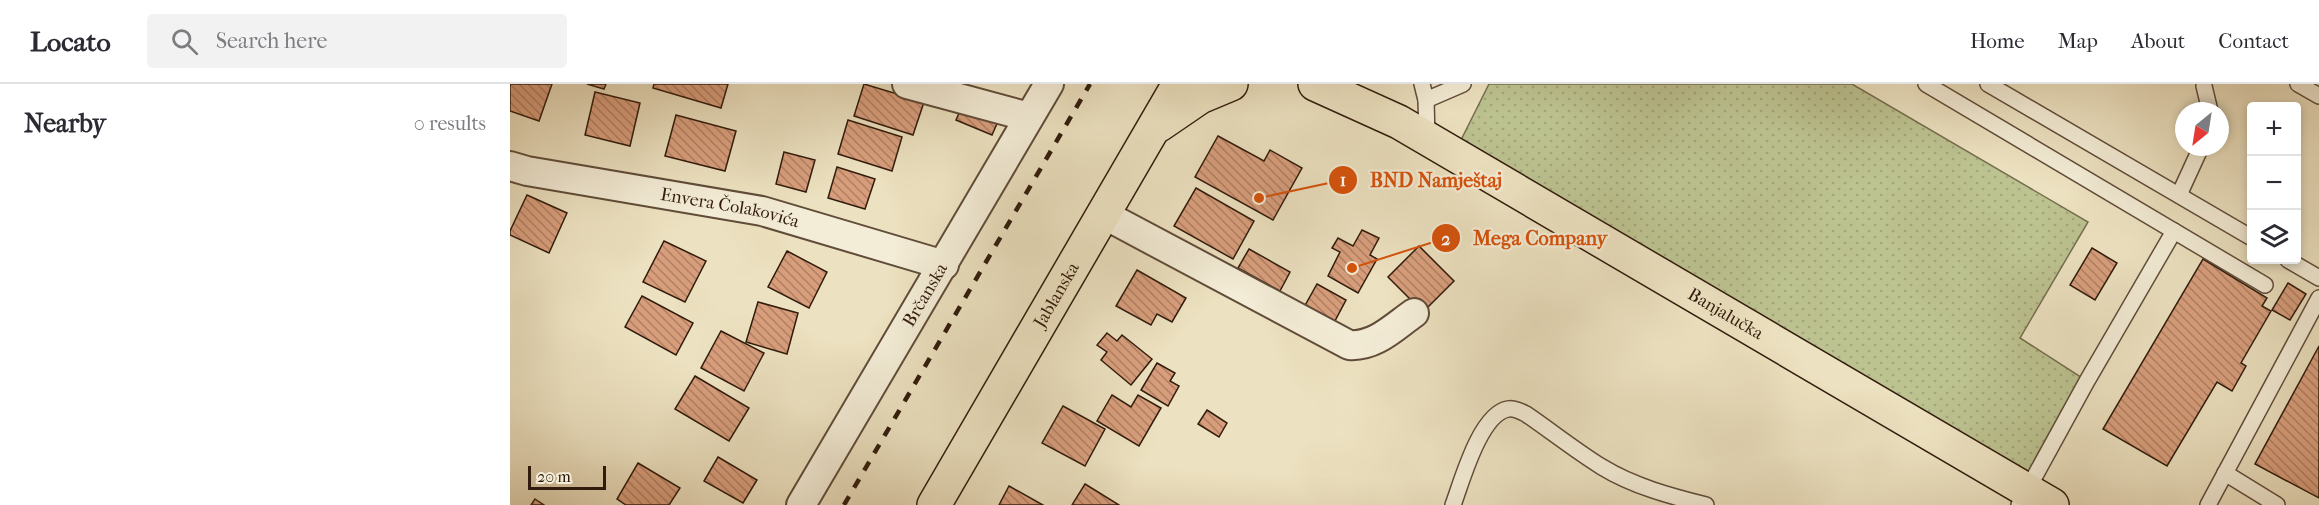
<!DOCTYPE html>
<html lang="en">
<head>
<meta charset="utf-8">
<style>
  body { margin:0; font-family:"IM FELL French Canon",serif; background:#f2f2f3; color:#2b2b33 }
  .controls { position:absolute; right:18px; top:18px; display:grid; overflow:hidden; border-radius:6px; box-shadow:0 3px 9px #0003 }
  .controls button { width:54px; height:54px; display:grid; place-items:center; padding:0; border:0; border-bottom:2px solid #e1e1e2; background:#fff; color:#2b2b33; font:30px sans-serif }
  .compass { position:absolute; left:1665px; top:18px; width:54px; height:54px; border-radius:50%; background:#fff; box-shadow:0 3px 9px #0003; rotate:210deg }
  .scale { position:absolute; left:18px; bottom:15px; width:78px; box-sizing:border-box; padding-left:6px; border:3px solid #311b0c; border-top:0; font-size:16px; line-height:21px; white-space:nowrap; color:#311b0c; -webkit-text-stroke:4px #f3ecd6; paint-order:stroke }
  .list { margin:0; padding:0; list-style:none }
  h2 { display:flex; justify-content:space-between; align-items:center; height:78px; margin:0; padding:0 24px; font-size:26px }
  h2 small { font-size:20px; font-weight:400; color:#7c7c81 }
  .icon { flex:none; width:33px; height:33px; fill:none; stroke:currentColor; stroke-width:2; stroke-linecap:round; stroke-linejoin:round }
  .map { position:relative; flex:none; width:1809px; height:421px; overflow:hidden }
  header { display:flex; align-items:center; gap:36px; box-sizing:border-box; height:84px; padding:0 30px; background:#fff; border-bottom:2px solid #e1e1e2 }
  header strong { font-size:28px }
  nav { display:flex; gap:33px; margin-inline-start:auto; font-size:21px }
  .search { width:420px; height:54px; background:#f2f2f3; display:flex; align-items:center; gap:15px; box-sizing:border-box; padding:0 21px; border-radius:6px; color:#7c7c81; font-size:22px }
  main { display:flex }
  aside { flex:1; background:#fff }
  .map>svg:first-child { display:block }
  .green { fill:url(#green-dots); stroke:#766e4e; stroke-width:1.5 }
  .building { fill:url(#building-back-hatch); stroke:#311b0c; stroke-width:1.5 }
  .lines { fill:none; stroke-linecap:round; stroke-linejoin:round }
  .service-casing { stroke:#604c39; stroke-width:18 }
  .minor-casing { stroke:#604c39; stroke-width:32 }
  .primary-casing { stroke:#311b0c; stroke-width:36 }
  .service { stroke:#f3ecd6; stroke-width:15 }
  .minor { stroke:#f3ecd6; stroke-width:28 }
  .primary { stroke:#ece1c0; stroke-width:33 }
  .rail { stroke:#311b0c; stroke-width:4.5; stroke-dasharray:10 10; stroke-linecap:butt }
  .labels { text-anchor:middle; stroke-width:4.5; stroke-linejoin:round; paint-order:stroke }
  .street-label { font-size:18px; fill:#311b0c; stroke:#f3ecd6 }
  .leader { fill:none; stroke:#d6530c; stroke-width:2 }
  .callout-dot { fill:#d6530c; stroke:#f3ecd6; stroke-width:2 }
  .mark-label { font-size:18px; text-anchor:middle; font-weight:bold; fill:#fff }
  .callout-label { font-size:20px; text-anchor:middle; font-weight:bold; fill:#d6530c; stroke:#f3ecd6; stroke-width:4.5; stroke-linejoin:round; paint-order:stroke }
</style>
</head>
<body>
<header>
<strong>Locato</strong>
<div class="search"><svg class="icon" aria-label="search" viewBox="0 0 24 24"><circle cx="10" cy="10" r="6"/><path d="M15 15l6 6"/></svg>Search here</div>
<nav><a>Home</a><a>Map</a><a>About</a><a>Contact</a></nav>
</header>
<main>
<aside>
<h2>Nearby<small>0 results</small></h2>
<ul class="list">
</ul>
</aside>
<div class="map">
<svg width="1809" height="421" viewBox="0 0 1809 421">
  <defs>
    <pattern id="green-dots" width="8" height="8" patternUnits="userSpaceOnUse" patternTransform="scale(1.5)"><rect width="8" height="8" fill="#bcc290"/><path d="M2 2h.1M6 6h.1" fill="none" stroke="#a2a67b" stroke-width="1.8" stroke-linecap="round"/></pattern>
    <pattern id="building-back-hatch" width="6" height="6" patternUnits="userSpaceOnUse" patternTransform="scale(1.5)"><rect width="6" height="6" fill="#d89e7c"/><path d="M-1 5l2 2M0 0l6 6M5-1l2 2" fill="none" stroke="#b08064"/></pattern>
  </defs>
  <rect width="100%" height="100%" fill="#ece1c0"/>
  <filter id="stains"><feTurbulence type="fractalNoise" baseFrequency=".00333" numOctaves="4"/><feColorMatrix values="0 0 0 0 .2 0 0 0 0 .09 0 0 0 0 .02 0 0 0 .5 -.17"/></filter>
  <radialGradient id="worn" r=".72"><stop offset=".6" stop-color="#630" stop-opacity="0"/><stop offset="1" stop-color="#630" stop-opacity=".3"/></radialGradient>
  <!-- green -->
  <polygon class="green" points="979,0 1342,0 1578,138 1510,254 1577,297 1517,406 944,70"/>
  <!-- building -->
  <g class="building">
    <polygon points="0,0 42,0 29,37 0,27"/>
    <polygon points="77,0 96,0 94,5"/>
    <polygon points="144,0 218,0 211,24 143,4"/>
    <polygon points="354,0 414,18 403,51 344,32"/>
    <polygon points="85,8 130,19 120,62 75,51"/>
    <polygon points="453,20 489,35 482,51 446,36"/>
    <polygon points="166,31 226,47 215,87 155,72"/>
    <polygon points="338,36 392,53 382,87 328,70"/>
    <polygon points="708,52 754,77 760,66 792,84 763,136 685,93"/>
    <polygon points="274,68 305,76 296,108 266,100"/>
    <polygon points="327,83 365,95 355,125 318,114"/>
    <polygon points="686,104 744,137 723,175 664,142"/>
    <polygon points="17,111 57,129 39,169 0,151 0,147"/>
    <polygon points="852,146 869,154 860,171 867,175 848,209 818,192 830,168 822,164 828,154 843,162"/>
    <polygon points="154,157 196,177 175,218 133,198"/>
    <polygon points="909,162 944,197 913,228 878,193"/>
    <polygon points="1582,164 1607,179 1585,216 1560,201"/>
    <polygon points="739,165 780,188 770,207 728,184"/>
    <polygon points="277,167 317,188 299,224 258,203"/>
    <polygon points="1693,175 1757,214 1752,222 1761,227 1731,279 1736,282 1722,307 1707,298 1657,382 1593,345"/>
    <polygon points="627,186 676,214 662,238 647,230 641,241 606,222"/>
    <polygon points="1778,199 1796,210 1780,236 1762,226"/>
    <polygon points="807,200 836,216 818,250 788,234"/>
    <polygon points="132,212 183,239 166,271 115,243"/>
    <polygon points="248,218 288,229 277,270 236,258"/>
    <polygon points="211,247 254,269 234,307 191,284"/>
    <polygon points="597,249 607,257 612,251 642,275 621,301 591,276 597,268 587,261"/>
    <polygon points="1809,262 1809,414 1745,380"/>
    <polygon points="647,279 665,289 660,297 669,302 658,322 631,306"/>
    <polygon points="185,292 239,324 219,357 165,325"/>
    <polygon points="602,311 621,323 628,311 651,324 629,362 587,337"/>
    <polygon points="553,322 595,345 575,382 532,359"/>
    <polygon points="697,326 717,339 709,353 688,340"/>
    <polygon points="208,373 247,396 233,419 194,397"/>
    <polygon points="128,379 170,404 159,421 116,421 107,415"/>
    <polygon points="575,400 609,421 562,421"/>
    <polygon points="499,402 533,421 489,421"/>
    <polygon points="25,415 34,421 21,421"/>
  </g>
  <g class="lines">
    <defs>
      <g id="service">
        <polyline points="912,0 916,16 917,54"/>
        <polyline points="1416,0 1755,201"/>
        <polyline points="1478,0 1742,154"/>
        <polyline points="1788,0 1809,12"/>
        <polyline points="1694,2 1700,27"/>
        <polyline points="916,16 953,0"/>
        <polyline points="1669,111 1691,63"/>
        <polyline points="1778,176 1809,194"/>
        <polyline points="1715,389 1767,421"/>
        <path d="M 943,421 C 952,397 970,330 998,325 C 1004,324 1010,327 1016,330 C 1041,347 1066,367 1092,383 C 1123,402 1160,412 1196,421"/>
        <polyline points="1509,421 1577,297 1664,147"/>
        <polyline points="1698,421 1809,214"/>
      </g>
      <g id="minor">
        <polyline points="397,0 519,33"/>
        <path id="s1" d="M 0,82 L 17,87 L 252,127 L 434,181"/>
        <path d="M 593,130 L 839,261 C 865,263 884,243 904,229"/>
        <path id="s2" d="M 291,421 L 539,0"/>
      </g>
      <g id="primary">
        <path id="s3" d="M 805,0 L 889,38 L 1542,421"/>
        <polyline points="649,41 690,13 721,0"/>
        <path id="s4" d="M 424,421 L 669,0"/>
      </g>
    </defs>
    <!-- service casing -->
    <use href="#service" class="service-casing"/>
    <!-- minor casing -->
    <use href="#minor" class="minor-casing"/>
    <!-- primary casing -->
    <use href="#primary" class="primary-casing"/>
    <!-- service -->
    <use href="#service" class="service"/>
    <!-- minor -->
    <use href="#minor" class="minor"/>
    <!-- primary -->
    <use href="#primary" class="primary"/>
    <!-- rail -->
    <polyline class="rail" points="334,421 580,0"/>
  </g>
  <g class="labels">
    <!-- street labels -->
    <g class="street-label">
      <text dy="6" stroke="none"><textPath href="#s1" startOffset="224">Envera Čolakovića</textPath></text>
      <text dy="6" stroke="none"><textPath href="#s4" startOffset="243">Jablanska</textPath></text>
      <text dy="6" stroke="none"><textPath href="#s2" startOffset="244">Brčanska</textPath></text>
      <text dy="6" stroke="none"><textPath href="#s3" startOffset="471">Banjalučka</textPath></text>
    </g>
  </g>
  <!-- callouts -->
  <path class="leader" d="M749 114L833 96M842 184L936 154"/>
  <g class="callout-dot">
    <circle cx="749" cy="114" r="6"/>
    <circle cx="842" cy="184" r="6"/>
    <circle cx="833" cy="96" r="15"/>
    <circle cx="936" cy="154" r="15"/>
  </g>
  <g class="mark-label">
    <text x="833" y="102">1</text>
    <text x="936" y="161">2</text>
  </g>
  <g class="callout-label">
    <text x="926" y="103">BND Namještaj</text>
    <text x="1030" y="161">Mega Company</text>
  </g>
  <rect width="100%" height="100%" filter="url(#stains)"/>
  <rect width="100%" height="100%" fill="url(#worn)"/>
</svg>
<div class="controls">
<button>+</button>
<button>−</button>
<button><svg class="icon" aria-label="layers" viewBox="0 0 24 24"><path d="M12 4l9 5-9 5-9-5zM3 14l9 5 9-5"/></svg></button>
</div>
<svg class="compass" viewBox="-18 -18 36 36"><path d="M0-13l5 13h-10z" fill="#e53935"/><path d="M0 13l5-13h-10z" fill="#7c7c81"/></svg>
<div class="scale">20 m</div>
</div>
</main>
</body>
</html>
